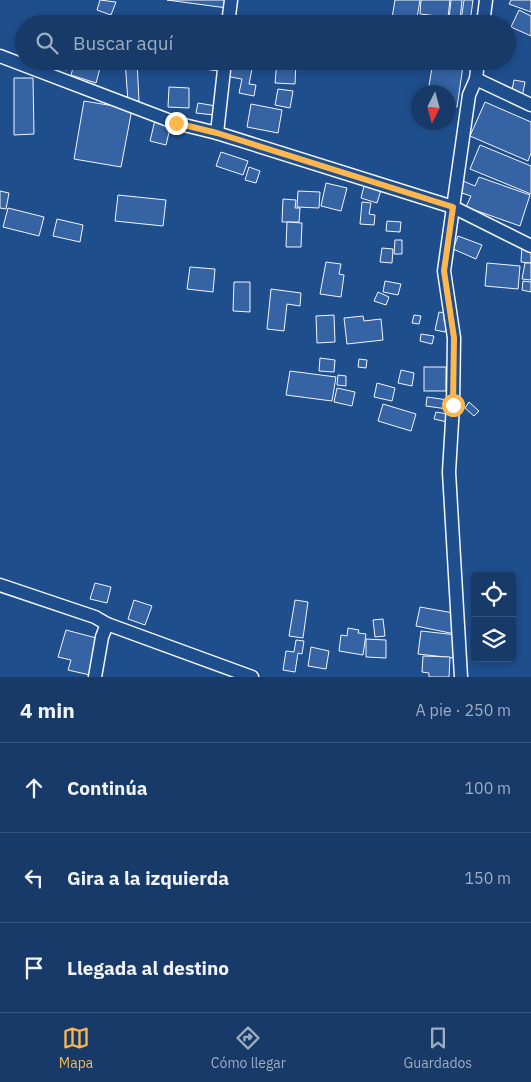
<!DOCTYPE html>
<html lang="es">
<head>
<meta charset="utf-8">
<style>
  body { margin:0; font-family:"IBM Plex Sans",sans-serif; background:#20416f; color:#f1f3f6 }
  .controls { position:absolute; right:15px; bottom:15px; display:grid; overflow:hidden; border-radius:5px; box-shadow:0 2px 8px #0003 }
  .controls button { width:45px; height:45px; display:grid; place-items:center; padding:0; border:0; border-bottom:1px solid #36547d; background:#173a69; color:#f1f3f6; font:25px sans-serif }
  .compass { position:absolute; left:411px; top:85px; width:45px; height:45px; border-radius:50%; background:#173a69; box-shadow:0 2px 8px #0003; rotate:186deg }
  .stop { position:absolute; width:15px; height:15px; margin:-11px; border:4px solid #ffb74d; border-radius:50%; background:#fff }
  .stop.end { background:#ffb74d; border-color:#fff; box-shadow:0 1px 5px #0008 }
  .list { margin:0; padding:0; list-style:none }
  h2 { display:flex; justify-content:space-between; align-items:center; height:65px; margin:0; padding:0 20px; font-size:21px }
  h2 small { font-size:16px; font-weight:400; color:#9eadc0 }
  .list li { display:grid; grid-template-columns:32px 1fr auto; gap:15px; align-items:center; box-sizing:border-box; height:90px; padding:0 20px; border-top:1px solid #36547d }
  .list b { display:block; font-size:19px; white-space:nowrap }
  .list em { font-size:16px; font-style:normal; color:#9eadc0 }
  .icon { flex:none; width:28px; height:28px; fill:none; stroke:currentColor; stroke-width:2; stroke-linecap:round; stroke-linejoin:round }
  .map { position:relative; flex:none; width:531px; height:677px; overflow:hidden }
  .search { position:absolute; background:#173a69; box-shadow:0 2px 8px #0003; left:15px; right:15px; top:15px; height:55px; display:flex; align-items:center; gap:12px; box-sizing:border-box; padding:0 18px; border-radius:28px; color:#9eadc0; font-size:19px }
  .sheet { height:335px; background:#173a69 }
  nav { display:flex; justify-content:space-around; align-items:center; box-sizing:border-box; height:70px; border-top:1px solid #36547d; background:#173a69; font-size:14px; color:#9eadc0 }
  nav a { display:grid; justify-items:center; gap:2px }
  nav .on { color:#ffb74d }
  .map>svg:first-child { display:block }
  .building { fill:#3563a3; stroke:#f2f6ff }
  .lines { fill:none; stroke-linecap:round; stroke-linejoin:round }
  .street-casing { stroke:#f2f6ff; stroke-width:15 }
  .street { stroke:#1f4e8c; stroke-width:12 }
  .route { stroke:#ffb74d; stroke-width:6 }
</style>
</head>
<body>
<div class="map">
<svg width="531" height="677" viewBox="0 0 531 677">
  <rect width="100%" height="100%" fill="#1f4e8c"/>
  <!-- building -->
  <g class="building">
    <polygon points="100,0 116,2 111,15 97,10"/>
    <polygon points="167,0 228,0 227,8"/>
    <polygon points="395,0 420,0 416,24 391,24"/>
    <polygon points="421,0 450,0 448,17 420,14"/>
    <polygon points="451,0 462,0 460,20 449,19"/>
    <polygon points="464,0 473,0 470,22 461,21"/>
    <polygon points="511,0 531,0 531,12 509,4"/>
    <polygon points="519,10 531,16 531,36 511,27"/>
    <polygon points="47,61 68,61 67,70 46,66"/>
    <polygon points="75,61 102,61 96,83 71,75"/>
    <polygon points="125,61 137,61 139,101 128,101"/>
    <polygon points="211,61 222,61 221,71 210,70"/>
    <polygon points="228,61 253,64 249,84 256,85 254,96 239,93 242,79 225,76"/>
    <polygon points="277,61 296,61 295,84 275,83"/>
    <polygon points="433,61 463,66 457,107 449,105 448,107 448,92 428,92"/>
    <polygon points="14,78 33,78 34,134 14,135"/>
    <polygon points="514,80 525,82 522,97 511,95"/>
    <polygon points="169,87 189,88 189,108 168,107"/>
    <polygon points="278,89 293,91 290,108 275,105"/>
    <polygon points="84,101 132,109 121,167 74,159"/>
    <polygon points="485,102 531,122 531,153 528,161 470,136"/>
    <polygon points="198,103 216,106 214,115 196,113"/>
    <polygon points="251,104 282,110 278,133 247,127"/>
    <polygon points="155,120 171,124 166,145 150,141"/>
    <polygon points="480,145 531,166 531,194 470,169"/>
    <polygon points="221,152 248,161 243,175 216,166"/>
    <polygon points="249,167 260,171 256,183 245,180"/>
    <polygon points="479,177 530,195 520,226 466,207 471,196 459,192 463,181 475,186"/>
    <polygon points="326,183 347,188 341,211 321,206"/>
    <polygon points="364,186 381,190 377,203 361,198"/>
    <polygon points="0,191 9,193 6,209 0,208"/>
    <polygon points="298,191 320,192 319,208 297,207"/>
    <polygon points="118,195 166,200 163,226 115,221"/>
    <polygon points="283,199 296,200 295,208 300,208 299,222 282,222"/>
    <polygon points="362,202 371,203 369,214 375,215 374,225 360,224"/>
    <polygon points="8,208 44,217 39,236 3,227"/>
    <polygon points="57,219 83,225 80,242 53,236"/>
    <polygon points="387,221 401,222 400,232 386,231"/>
    <polygon points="287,222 302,223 301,247 286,247"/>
    <polygon points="458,236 482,245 476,259 453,249"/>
    <polygon points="395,240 402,240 402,254 394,254"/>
    <polygon points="522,245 531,248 531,263 521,262"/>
    <polygon points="382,248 393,249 392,263 380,262"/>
    <polygon points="326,262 341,264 339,274 344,275 341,297 320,294"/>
    <polygon points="487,263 520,266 518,289 485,286"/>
    <polygon points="525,263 531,263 531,280 522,279"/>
    <polygon points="190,267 215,269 213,292 187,289"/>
    <polygon points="385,281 401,284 398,295 383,292"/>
    <polygon points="523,281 531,282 531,292 522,290"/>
    <polygon points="234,282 250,282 250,312 233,311"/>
    <polygon points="271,289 301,293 300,306 287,304 284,331 267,329"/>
    <polygon points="378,292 389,297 386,305 374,301"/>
    <polygon points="439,312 445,313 444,321 447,321 445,332 435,330"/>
    <polygon points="334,315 335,342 317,343 316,316"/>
    <polygon points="414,315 421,316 419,324 412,323"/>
    <polygon points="363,316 364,321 381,319 383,340 347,344 344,318"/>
    <polygon points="421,334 434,336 432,344 420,341"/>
    <polygon points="320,358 335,360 334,372 319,371"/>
    <polygon points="359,359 367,360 366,368 358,367"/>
    <rect x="424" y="367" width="22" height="24"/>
    <polygon points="401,370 414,373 412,386 398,383"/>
    <polygon points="290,371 336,377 332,401 286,395"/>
    <polygon points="338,375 346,376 346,386 337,385"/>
    <polygon points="377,383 395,388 392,401 374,397"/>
    <polygon points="337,388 355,392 352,406 334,402"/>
    <polygon points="427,397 448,400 447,409 426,406"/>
    <polygon points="469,402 479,411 474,416 465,408"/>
    <polygon points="383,404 416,414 411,431 378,421"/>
    <polygon points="436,412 448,414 447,422 434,419"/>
    <polygon points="95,583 111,587 107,603 90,599"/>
    <polygon points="134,600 152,606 145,625 128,619"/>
    <polygon points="295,600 308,602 303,638 289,636"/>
    <polygon points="420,607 459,614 455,634 416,626"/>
    <polygon points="383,619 385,636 375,637 373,620"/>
    <polygon points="348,628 359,630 358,633 366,634 363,655 339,651 341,635 347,636"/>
    <polygon points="66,630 100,639 90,675 68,670 71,660 58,657"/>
    <polygon points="421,631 457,635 454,658 418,654"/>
    <polygon points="366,639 386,640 386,658 366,657"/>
    <polygon points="296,640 304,641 302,654 298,653 295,672 283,670 286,651 294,652"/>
    <polygon points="311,647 329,651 326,669 308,666"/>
    <polygon points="423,656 450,657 449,677 429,677 429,673 422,672"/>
  </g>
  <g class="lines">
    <defs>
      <g id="street">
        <polyline points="228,24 231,0"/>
        <polyline points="483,24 486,0"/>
        <polyline points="0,56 176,123 217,133 453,207 531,246"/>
        <polyline points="476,79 531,105"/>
        <polyline points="217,133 225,61"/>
        <polyline points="0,585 95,617 107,624 252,677"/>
        <polyline points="95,677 102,637 107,624"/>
        <polyline points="461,677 449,472 453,405 454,338 444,271 469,95 476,79 478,61"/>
      </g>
    </defs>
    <!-- street casing -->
    <use href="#street" class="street-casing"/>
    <!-- street -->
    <use href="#street" class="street"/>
  </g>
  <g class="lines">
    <!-- route -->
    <polyline class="route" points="176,123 217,133 453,207 444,271 454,338 453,405"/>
  </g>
</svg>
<div class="controls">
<button><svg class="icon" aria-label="locate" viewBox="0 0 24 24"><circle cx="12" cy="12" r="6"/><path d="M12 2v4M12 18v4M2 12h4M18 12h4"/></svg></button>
<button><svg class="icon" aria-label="layers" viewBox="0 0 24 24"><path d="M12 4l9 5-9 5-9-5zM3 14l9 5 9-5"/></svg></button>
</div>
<svg class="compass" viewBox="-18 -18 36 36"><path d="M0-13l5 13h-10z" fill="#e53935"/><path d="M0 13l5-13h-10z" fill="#9eadc0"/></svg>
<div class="stop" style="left:453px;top:405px"></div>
<div class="stop end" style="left:176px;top:123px"></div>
<div class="search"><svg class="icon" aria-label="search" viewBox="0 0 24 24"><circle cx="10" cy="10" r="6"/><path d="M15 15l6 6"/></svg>Buscar aquí</div>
</div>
<section class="sheet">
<h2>4 min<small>A pie · 250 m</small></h2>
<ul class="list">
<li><svg class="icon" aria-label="ahead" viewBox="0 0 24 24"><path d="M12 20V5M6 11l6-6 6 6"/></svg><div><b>Continúa</b></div><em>100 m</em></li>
<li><svg class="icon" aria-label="left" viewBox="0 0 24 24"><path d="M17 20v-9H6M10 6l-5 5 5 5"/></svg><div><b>Gira a la izquierda</b></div><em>150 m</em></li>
<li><svg class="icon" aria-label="arrive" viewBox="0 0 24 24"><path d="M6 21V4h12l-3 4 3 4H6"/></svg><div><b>Llegada al destino</b></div></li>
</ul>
</section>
<nav>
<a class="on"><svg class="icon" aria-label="map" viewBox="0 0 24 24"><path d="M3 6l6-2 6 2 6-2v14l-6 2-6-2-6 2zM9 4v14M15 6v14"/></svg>Mapa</a>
<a><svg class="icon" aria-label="directions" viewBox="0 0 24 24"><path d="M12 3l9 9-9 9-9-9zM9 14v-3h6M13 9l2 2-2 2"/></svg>Cómo llegar</a>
<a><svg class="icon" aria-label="saved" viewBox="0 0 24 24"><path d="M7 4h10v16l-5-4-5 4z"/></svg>Guardados</a>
</nav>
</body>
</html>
